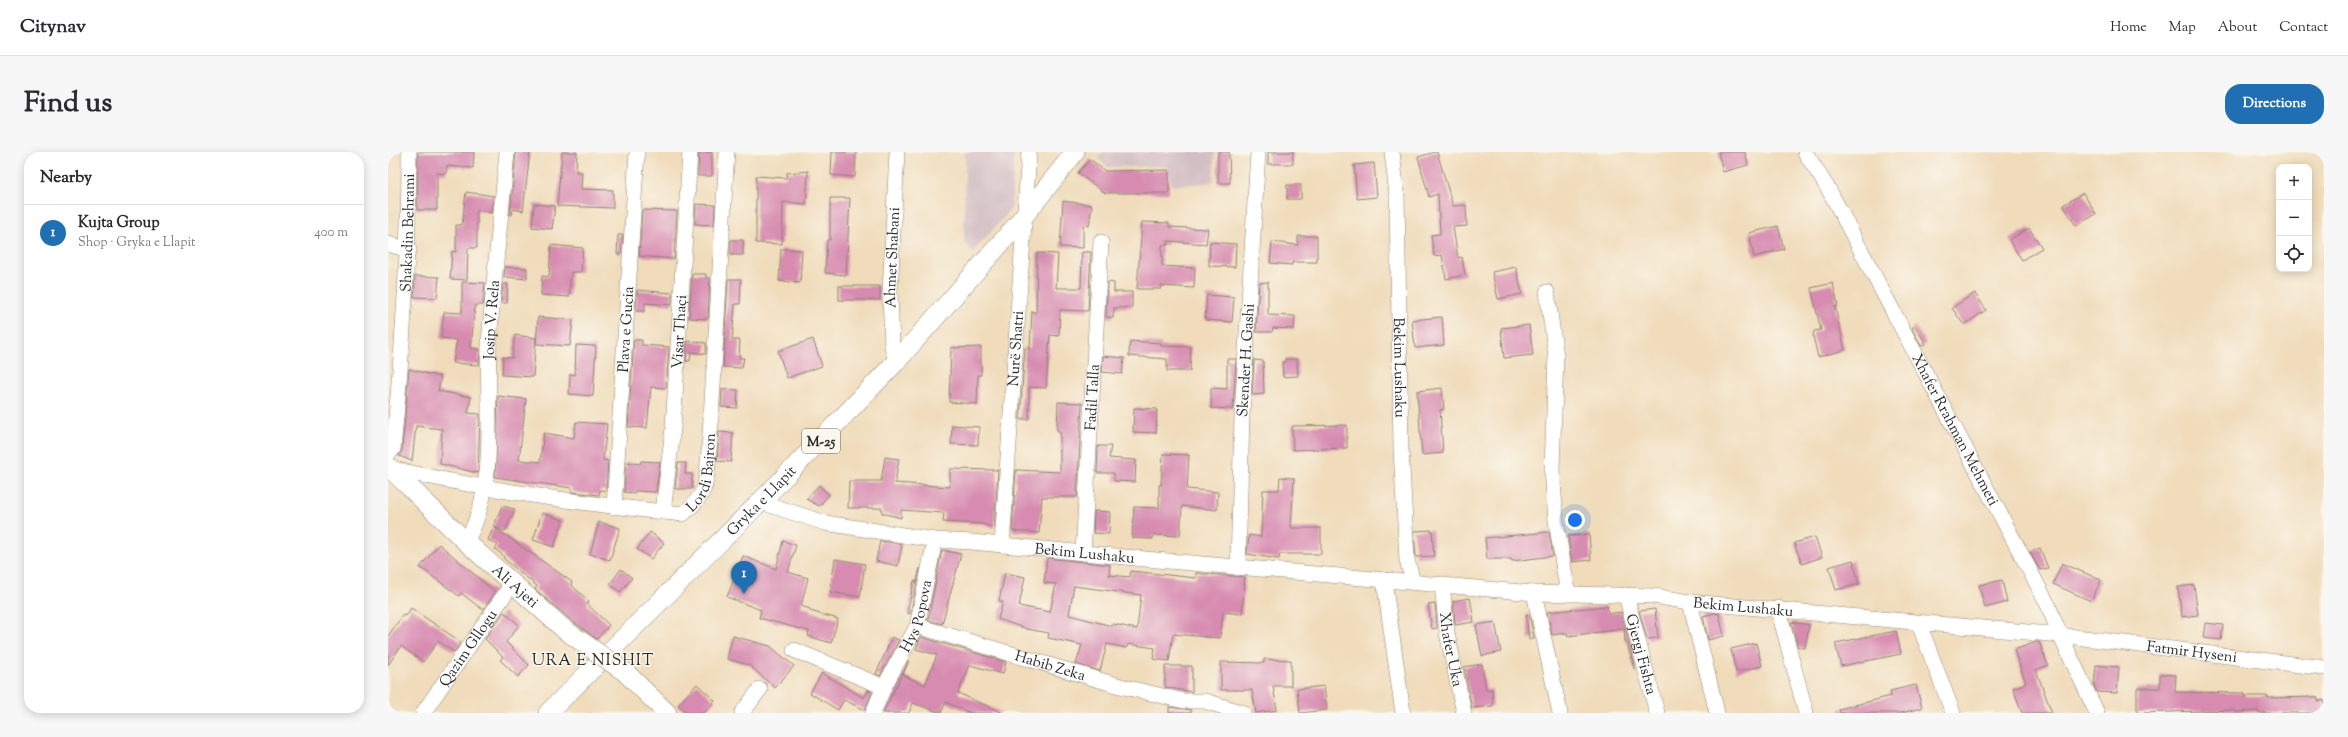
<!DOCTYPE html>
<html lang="en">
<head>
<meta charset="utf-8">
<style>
  body { margin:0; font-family:"Sorts Mill Goudy",serif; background:#f7f7f7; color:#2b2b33 }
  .controls { position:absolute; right:12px; top:12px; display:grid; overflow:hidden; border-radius:8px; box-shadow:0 2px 10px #0003 }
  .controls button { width:36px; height:36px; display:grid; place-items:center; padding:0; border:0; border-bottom:1px solid #e1e1e2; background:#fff; color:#2b2b33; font:20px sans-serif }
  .you { position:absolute; left:1187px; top:368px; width:14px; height:14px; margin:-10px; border:3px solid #fff; border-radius:50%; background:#1a73e8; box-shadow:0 0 0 6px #1a73e833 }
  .badge { display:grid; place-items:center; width:26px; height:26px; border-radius:50%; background:#1f6fb2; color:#fff; font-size:13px; font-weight:700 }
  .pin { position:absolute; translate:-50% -33px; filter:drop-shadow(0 1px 2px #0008) }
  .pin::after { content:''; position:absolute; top:21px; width:14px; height:12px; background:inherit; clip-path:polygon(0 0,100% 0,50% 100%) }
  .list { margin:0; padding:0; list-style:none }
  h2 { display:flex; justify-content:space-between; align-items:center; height:52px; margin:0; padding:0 16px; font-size:17px }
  h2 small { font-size:13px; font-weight:400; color:#7c7c81 }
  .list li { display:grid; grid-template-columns:26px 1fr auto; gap:12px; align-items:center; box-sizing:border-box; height:56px; padding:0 16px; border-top:1px solid #e1e1e2 }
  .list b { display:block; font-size:15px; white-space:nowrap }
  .list p { margin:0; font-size:13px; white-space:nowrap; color:#7c7c81 }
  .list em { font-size:13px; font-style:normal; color:#7c7c81 }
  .icon { flex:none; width:22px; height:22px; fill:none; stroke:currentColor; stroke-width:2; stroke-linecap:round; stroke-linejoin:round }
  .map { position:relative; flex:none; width:1936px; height:561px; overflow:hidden; border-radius:16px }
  header { display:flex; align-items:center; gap:24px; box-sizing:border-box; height:56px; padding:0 20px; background:#fff; border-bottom:1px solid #e1e1e2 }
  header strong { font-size:19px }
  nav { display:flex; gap:22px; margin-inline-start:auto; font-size:14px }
  .intro { display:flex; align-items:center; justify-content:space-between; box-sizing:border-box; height:96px; padding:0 24px }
  h1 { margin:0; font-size:28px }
  .button { padding:10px 18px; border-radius:16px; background:#1f6fb2; color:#fff; font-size:14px; font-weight:700 }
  main { display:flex; gap:24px; padding:0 24px }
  aside { flex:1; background:#fff; border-radius:16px; box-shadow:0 2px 10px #0003 }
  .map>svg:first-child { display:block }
  .industrial { fill:#d2bec3 }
  .building { fill:#d78bb0; fill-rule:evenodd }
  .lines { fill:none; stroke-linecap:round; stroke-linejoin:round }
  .minor-casing { stroke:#8e8473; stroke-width:16 }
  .major-casing { stroke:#8e8473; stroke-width:20 }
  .minor { stroke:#fff; stroke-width:15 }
  .major { stroke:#fff; stroke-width:19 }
  .major-bridge-casing { stroke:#8e8473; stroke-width:20; stroke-linecap:butt }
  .major-bridge { stroke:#fff; stroke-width:19 }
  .labels { text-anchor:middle; stroke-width:3; stroke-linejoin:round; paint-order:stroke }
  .shield { fill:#fbf7ec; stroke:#696865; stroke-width:1 }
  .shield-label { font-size:14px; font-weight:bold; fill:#2b2b2b }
  .street-label { font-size:15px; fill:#2b2b2b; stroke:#fbf7ec }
  .neighbourhood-label { font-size:16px; letter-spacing:1px; fill:#2b2b2b; stroke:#fbf7ec }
</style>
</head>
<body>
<header>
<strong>Citynav</strong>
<nav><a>Home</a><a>Map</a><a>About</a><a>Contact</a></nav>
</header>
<div class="intro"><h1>Find us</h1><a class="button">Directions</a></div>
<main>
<aside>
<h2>Nearby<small></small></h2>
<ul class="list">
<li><span class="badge">1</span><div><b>Kujta Group</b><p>Shop · Gryka e Llapit</p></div><em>400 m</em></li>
</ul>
</aside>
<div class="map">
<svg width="1936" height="561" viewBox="0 0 1936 561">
  <rect width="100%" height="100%" fill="#fbf7ec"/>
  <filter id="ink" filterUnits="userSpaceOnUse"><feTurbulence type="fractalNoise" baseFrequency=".025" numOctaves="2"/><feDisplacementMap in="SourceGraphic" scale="8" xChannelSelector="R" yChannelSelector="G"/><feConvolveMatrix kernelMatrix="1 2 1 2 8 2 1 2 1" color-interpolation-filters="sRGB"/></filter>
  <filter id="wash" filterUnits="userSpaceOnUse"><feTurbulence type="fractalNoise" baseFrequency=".012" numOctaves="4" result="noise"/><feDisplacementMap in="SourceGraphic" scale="16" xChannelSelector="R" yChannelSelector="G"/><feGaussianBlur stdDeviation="0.9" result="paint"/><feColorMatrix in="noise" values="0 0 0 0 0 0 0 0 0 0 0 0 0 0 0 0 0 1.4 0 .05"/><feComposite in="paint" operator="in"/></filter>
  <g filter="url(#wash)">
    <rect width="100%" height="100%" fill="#f0dcbb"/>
    <!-- industrial -->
    <g class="industrial">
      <polygon points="577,0 626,0 623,57 584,101 576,90"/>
      <polygon points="715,0 827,0 825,30 784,34 780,14 720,15 710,6"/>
    </g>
    <g id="blocks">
      <!-- building -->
      <g class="building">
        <polygon points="30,0 86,0 85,16 59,14 58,22 49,21 49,58 29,58"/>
        <polygon points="128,0 142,0 135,59 125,57 124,63 122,63"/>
        <polygon points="174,0 189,0 188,20 194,20 193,37 225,38 225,56 169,54"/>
        <polygon points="311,0 324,0 324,24 310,24"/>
        <polygon points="444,0 468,0 467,25 443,23"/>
        <polygon points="830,0 841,0 842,31 830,31"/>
        <rect x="880" y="0" width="25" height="12"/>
        <polygon points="1047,0 1049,0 1065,54 1078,53 1079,74 1065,75 1070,106 1074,105 1077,123 1058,127 1054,103 1046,104 1043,83 1052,82 1050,42 1041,45 1030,5"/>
        <polygon points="1330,0 1357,0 1360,13 1335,20"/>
        <polygon points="702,7 717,19 781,18 781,41 717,41 690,21"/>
        <polygon points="986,11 989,45 969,47 966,13"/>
        <polygon points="420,19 418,52 395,50 394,92 368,91 368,24 398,26 399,21"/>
        <rect x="899" y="33" width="14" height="14"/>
        <polygon points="78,40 106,44 104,61 89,58 89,96 80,96 79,128 62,127 64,99 68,100 68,73 74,73"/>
        <polygon points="1695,41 1708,62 1688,74 1675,53"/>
        <polygon points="442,46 462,46 458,123 437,121 439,88 442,88"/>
        <polygon points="675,49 704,53 701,74 695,73 695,96 672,95"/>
        <polygon points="146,52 167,54 164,77 144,75"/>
        <polygon points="308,52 327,53 326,73 307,72"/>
        <polygon points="254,58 289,59 286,107 251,104"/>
        <polygon points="754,70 781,71 781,75 820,77 818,92 780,89 780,93 774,93 774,114 807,116 806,136 773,134 773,137 749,137"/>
        <polygon points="1390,74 1396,97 1366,105 1361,81"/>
        <polygon points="1641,76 1654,96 1634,108 1621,88"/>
        <polygon points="230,83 235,83 233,102 229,102"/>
        <polygon points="910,84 929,84 929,110 904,110 904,113 882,111 884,90 910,93"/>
        <polygon points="343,88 355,88 355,103 342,103"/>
        <polygon points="822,90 848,92 847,115 821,114"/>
        <polygon points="163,93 195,96 193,120 183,120 181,145 153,143 154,124 161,125"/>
        <polygon points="393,97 414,98 412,131 391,129"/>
        <polygon points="694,100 703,100 700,159 672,158 671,184 662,183 658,236 641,235 641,267 632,267 637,196 642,196 644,159 648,161 649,101 670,102 668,136 693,136"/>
        <polygon points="117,115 139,116 139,127 116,125"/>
        <polygon points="1128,115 1134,142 1110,147 1104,120"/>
        <polygon points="304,122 318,122 318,126 322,126 320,167 301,166"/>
        <polygon points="27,124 51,125 49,146 26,145"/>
        <polygon points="340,127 353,127 352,152 347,152 344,188 352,188 351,206 356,206 354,216 335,215"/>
        <polygon points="74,130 97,131 95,153 87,153 83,196 92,197 91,213 65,211 69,188 53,186 56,160 74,161"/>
        <polygon points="720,130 726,131 726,140 744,140 744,155 726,156 725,166 718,165"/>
        <polygon points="880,130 880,163 907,164 906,177 885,176 884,180 868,180 871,131"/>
        <polygon points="1445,131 1450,154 1447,155 1457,198 1430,205 1425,184 1426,179 1433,178 1423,136"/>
        <polygon points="115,132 120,132 119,151 113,151"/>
        <rect x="451" y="134" width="41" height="14"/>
        <polygon points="249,138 284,141 284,153 257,151 257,159 248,159"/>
        <polygon points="1587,141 1598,158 1576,173 1564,156"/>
        <polygon points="819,143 846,145 844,170 817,168"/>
        <polygon points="150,165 185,168 182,194 148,192"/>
        <polygon points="1054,165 1056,193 1027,196 1024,168"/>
        <polygon points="1141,173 1145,203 1116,206 1113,176"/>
        <polygon points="1527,174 1538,192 1533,194 1524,176"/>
        <polygon points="127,183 148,186 145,225 114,223 115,205 124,206"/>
        <polygon points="425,187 434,214 399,226 390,199"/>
        <polygon points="246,188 254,188 254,193 281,195 278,236 263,235 259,276 240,275"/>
        <polygon points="299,189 318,191 318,202 303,200 302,209 298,209"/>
        <polygon points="742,189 773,191 773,194 803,195 802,219 779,219 779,207 741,204"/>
        <polygon points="188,193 208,194 205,244 181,242 182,222 187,223"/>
        <polygon points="593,195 593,223 590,223 589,252 561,250 563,196"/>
        <polygon points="715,204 736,206 734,222 714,220"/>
        <polygon points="839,207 848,207 845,257 823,256 823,236 839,237"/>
        <polygon points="897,207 909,207 910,224 895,225 894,210 897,210"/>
        <polygon points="866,208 875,209 876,242 864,243"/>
        <polygon points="21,217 53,225 50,239 83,245 80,261 92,262 90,321 52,312 54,277 28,274 24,309 11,304 14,298"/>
        <polygon points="1054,236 1056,257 1052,258 1055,301 1034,303 1029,239"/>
        <polygon points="334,237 350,238 349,256 333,255"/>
        <polygon points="110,244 138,247 131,308 152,310 156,281 186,286 188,270 219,272 215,308 220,309 218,339 212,338 211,343 184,340 184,336 107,325"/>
        <polygon points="670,250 694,251 689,345 654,345 651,381 624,379 628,318 672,320 672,279 669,279"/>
        <polygon points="746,256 769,257 768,281 745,280"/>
        <polygon points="564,273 591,275 590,293 563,292"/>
        <polygon points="959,273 959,296 905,298 904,274"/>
        <polygon points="331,280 345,281 343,310 329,309"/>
        <polygon points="710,294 723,294 721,306 748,308 747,330 726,329 726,321 709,321"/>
        <polygon points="775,302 801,303 799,337 830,340 829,358 794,354 792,384 765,383 765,387 744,386 746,355 771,356 771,333 773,333"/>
        <polygon points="497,305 511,307 507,331 562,335 562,317 610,318 606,376 595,372 555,370 556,361 513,358 513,366 494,361 494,356 460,356 461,329 493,329"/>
        <polygon points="253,309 272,310 268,340 247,339 246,341 236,340 238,310 252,312"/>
        <polygon points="290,311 298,311 297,322 304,322 304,337 287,337"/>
        <polygon points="892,325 906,326 903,376 933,376 933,402 892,402 891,407 859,402 861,383 873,385 875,338 891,338"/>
        <polygon points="431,333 441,343 431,354 418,347"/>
        <polygon points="114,354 127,357 117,379 106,375 184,430 183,433 201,449 199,452 221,473 209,487 184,469 147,437 149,434 115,406 116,404 107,397 110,393 100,388"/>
        <polygon points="706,359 722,360 721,382 705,381"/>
        <polygon points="154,361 175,368 166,395 145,388"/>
        <polygon points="211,370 232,376 222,408 202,402"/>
        <polygon points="1044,378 1046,404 1028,405 1026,379"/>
        <polygon points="262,380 276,391 263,407 249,397"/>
        <polygon points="1161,380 1165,404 1124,409 1123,407 1099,407 1097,386"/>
        <polygon points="1201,382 1203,408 1184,410 1180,384"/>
        <polygon points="1427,385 1434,405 1414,412 1406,391"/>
        <polygon points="395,389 408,393 400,420 420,426 413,454 422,457 422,459 450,467 443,491 420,484 421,479 371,466 373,458 339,445 355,404 388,417"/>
        <polygon points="492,389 514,392 510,414 488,409"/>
        <polygon points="51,392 107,440 95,458 73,441 71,444 32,415"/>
        <polygon points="1652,396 1660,416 1652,418 1642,400"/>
        <polygon points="554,398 573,402 554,472 540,468"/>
        <path d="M 659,406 L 722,413 L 721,423 L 742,425 L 743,419 L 808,426 L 808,421 L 857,425 L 854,462 L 835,460 L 832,486 L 785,482 L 781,509 L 765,507 L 767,496 L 740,492 L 739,496 L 719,492 L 712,519 L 688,512 L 694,493 L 660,486 L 661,481 L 639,477 L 610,467 L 615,450 L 611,449 L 617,421 L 637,425 L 631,454 L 662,460 L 668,432 L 656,431 ZM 686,434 L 753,443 L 749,477 L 725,472 L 724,474 L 681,463 Z"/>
        <polygon points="447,407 477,412 472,445 442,440"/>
        <polygon points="1465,408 1471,432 1448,438 1441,415"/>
        <polygon points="1674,411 1713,428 1703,449 1665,432"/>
        <polygon points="532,416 522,462 519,461 526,429 529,430"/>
        <polygon points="233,417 244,426 232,440 222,432"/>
        <polygon points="1614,428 1619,450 1597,456 1591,433"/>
        <polygon points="1806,433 1810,463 1794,465 1790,435"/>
        <polygon points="1082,446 1086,470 1067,473 1065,449"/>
        <polygon points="1047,452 1049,476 1044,477 1040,453"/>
        <polygon points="1219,454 1220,462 1233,460 1248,517 1246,517 1239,489 1237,489 1236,477 1180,484 1179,481 1164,483 1159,460"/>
        <polygon points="23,456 73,490 66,500 50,489 35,510 13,494 0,513 0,484 15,463 18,464"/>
        <polygon points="1267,457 1270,486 1259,487 1251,459"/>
        <polygon points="116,460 131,473 118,490 141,513 130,525 112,508 115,505 97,487"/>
        <polygon points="1327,461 1331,462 1336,484 1320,488 1315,464"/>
        <polygon points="1141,462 1146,486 1141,487 1138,463"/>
        <polygon points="1107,470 1113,500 1094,504 1088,473"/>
        <polygon points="1403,470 1421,473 1417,496 1410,495"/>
        <polygon points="1818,471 1835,473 1833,488 1816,486"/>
        <polygon points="1508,479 1513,502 1453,514 1447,491"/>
        <polygon points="345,484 382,494 406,514 387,536 361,513 339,507"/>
        <polygon points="504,485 511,488 492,524 488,522"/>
        <polygon points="533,485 618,510 615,522 582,513 570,541 615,561 582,561 558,550 553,561 525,551 521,561 495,561 521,508 515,523 537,533 549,503 528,497"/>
        <polygon points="1648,490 1651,490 1660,513 1648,518 1664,561 1634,561 1625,536 1638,531 1626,498"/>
        <polygon points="1368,491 1374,514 1348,520 1343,497"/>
        <polygon points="876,507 903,508 903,534 885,534 889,558 868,561 864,538 833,538 833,510 876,511"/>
        <polygon points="1094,512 1098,538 1104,537 1105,554 1084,556 1076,515"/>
        <polygon points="1708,513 1731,515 1729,541 1709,540 1706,534"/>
        <polygon points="777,514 804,514 804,540 777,535"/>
        <polygon points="434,521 476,546 480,538 484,540 477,558 456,548 450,558 422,541"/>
        <polygon points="1772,522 1788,523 1787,540 1856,541 1857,544 1880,544 1880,546 1930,545 1930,549 1936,548 1936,561 1870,561 1870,559 1847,560 1847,558 1749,561 1749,536 1772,536"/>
        <polygon points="309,532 327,549 316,561 299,561 290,553"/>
        <polygon points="1528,533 1534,556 1513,561 1452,561 1451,557 1503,544 1502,539"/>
        <polygon points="936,534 939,558 912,561 909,537"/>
        <polygon points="781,555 803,558 803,561 781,561"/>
      </g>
    </g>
  </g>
  <g filter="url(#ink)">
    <use href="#blocks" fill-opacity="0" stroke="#8e8473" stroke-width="1"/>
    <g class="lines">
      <defs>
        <g id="minor">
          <path id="s1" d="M 1004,0 L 1009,43 L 1013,297 L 1019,408 L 1025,430"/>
          <path id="s2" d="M 1417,0 L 1441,38 L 1660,453 L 1672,483 L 1709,561"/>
          <polyline points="0,92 21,98"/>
          <polyline points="1159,140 1168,204 1164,317 1168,369 1180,442"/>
          <path id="s3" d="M 508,210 L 504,195 L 502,141 L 509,0"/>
          <path id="s4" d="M 0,302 L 5,297 C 15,198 21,100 21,0"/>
          <path id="s5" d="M 1,316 C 98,338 195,352 295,362 C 321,340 318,331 321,299 L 339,0"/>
          <path id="s6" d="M 373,350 L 437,371 L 547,388 L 584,390 L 757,407 L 1146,441 L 1265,444 L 1302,450 L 1672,483 L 1936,516"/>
          <path id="s7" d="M 226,355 L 249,0"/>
          <path id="s8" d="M 275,360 L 285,276 L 302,0"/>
          <path id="s9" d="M 78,390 C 111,332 98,258 101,194 C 105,129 113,65 119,0"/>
          <path id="s10" d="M 614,393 L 641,0"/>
          <path id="s11" d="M 695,401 L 713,90"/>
          <path id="s12" d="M 850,416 L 854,264 L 870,0"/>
          <polyline points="996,428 1015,561"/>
          <path id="s13" d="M 1054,432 L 1059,481 L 1076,561"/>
          <polyline points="1146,441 1172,561"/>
          <path id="s14" d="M 1238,443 L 1269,561"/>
          <polyline points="1302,450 1329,561"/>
          <polyline points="1390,456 1418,561"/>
          <polyline points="1531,472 1565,561"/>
          <path id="s15" d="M 529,474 L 732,534 L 796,549 L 817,549 L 855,561"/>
          <polyline points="406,498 496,535"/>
          <path id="s16" d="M 35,561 L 124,432"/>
          <polyline points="354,561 372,537"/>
          <path id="s17" d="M 485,561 L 496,535 L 529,474 L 547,388"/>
        </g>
        <g id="major">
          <path id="s18" d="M 0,314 L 78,390 L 177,478"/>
          <polyline points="237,520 279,561"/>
          <path id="s19" d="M 160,561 L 381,341 L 508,210 L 627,75 L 687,0"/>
        </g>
      </defs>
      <!-- minor casing -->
      <use href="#minor" class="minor-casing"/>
      <!-- major casing -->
      <use href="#major" class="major-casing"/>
      <!-- minor -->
      <use href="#minor" class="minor"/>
      <!-- major -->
      <use href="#major" class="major"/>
      <defs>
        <polyline id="major-bridge" points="177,478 237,520"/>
      </defs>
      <!-- major-bridge casing -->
      <use href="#major-bridge" class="major-bridge-casing"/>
      <!-- major-bridge -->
      <use href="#major-bridge" class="major-bridge"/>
    </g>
  </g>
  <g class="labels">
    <!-- shield labels -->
    <rect class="shield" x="414" y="277" width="38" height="24" rx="3"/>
    <g class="shield-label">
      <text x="433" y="294">M-25</text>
    </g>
    <!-- street labels -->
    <g class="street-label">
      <text dy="5" stroke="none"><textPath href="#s4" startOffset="224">Shakadin Behrami</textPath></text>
      <text dy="5" stroke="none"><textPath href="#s3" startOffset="105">Ahmet Shabani</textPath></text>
      <text dy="5" stroke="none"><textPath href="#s9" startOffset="226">Josip V. Rela</textPath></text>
      <text dy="5" stroke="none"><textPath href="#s7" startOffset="178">Plava e Gucia</textPath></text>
      <text dy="5" stroke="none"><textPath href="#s8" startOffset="181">Visar Thaçi</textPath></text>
      <text dy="5" stroke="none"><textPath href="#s10" startOffset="197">Nurë Shatri</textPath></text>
      <text dy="5" stroke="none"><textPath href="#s12" startOffset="208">Skender H. Gashi</textPath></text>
      <text dy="5" stroke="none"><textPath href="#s1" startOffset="216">Bekim Lushaku</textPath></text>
      <text dy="5" stroke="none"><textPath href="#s11" startOffset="156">Fadil Talla</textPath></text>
      <text dy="5" stroke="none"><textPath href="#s2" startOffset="316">Xhafer Rrahman Mehmeti</textPath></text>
      <text dy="5" stroke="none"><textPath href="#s5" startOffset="346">Lordi Bajron</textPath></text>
      <text dy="5" stroke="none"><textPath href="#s19" startOffset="301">Gryka e Llapit</textPath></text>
      <text dy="5" stroke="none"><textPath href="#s6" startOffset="329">Bekim Lushaku</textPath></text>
      <text dy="5" stroke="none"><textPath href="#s18" startOffset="175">Ali Ajeti</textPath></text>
      <text dy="5" stroke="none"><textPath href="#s6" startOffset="990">Bekim Lushaku</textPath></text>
      <text dy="5" stroke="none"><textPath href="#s17" startOffset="107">Hys Popova</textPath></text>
      <text dy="5" stroke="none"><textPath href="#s16" startOffset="79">Qazim Gllogu</textPath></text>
      <text dy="5" stroke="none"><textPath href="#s13" startOffset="66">Xhafer Uka</textPath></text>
      <text dy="5" stroke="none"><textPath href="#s6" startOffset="1441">Fatmir Hyseni</textPath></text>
      <text dy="5" stroke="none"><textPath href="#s14" startOffset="61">Gjergj Fishta</textPath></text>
      <text dy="5" stroke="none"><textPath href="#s15" startOffset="139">Habib Zeka</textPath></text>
    </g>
    <!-- neighbourhood labels -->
    <g class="neighbourhood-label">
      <text x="205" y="513">URA E NISHIT</text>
    </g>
  </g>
</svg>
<div class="controls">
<button>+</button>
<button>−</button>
<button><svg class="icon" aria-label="locate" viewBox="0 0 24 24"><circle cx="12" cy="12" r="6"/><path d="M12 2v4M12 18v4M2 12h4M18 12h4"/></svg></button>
</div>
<div class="you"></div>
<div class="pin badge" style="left:356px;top:442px">1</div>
</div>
</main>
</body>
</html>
